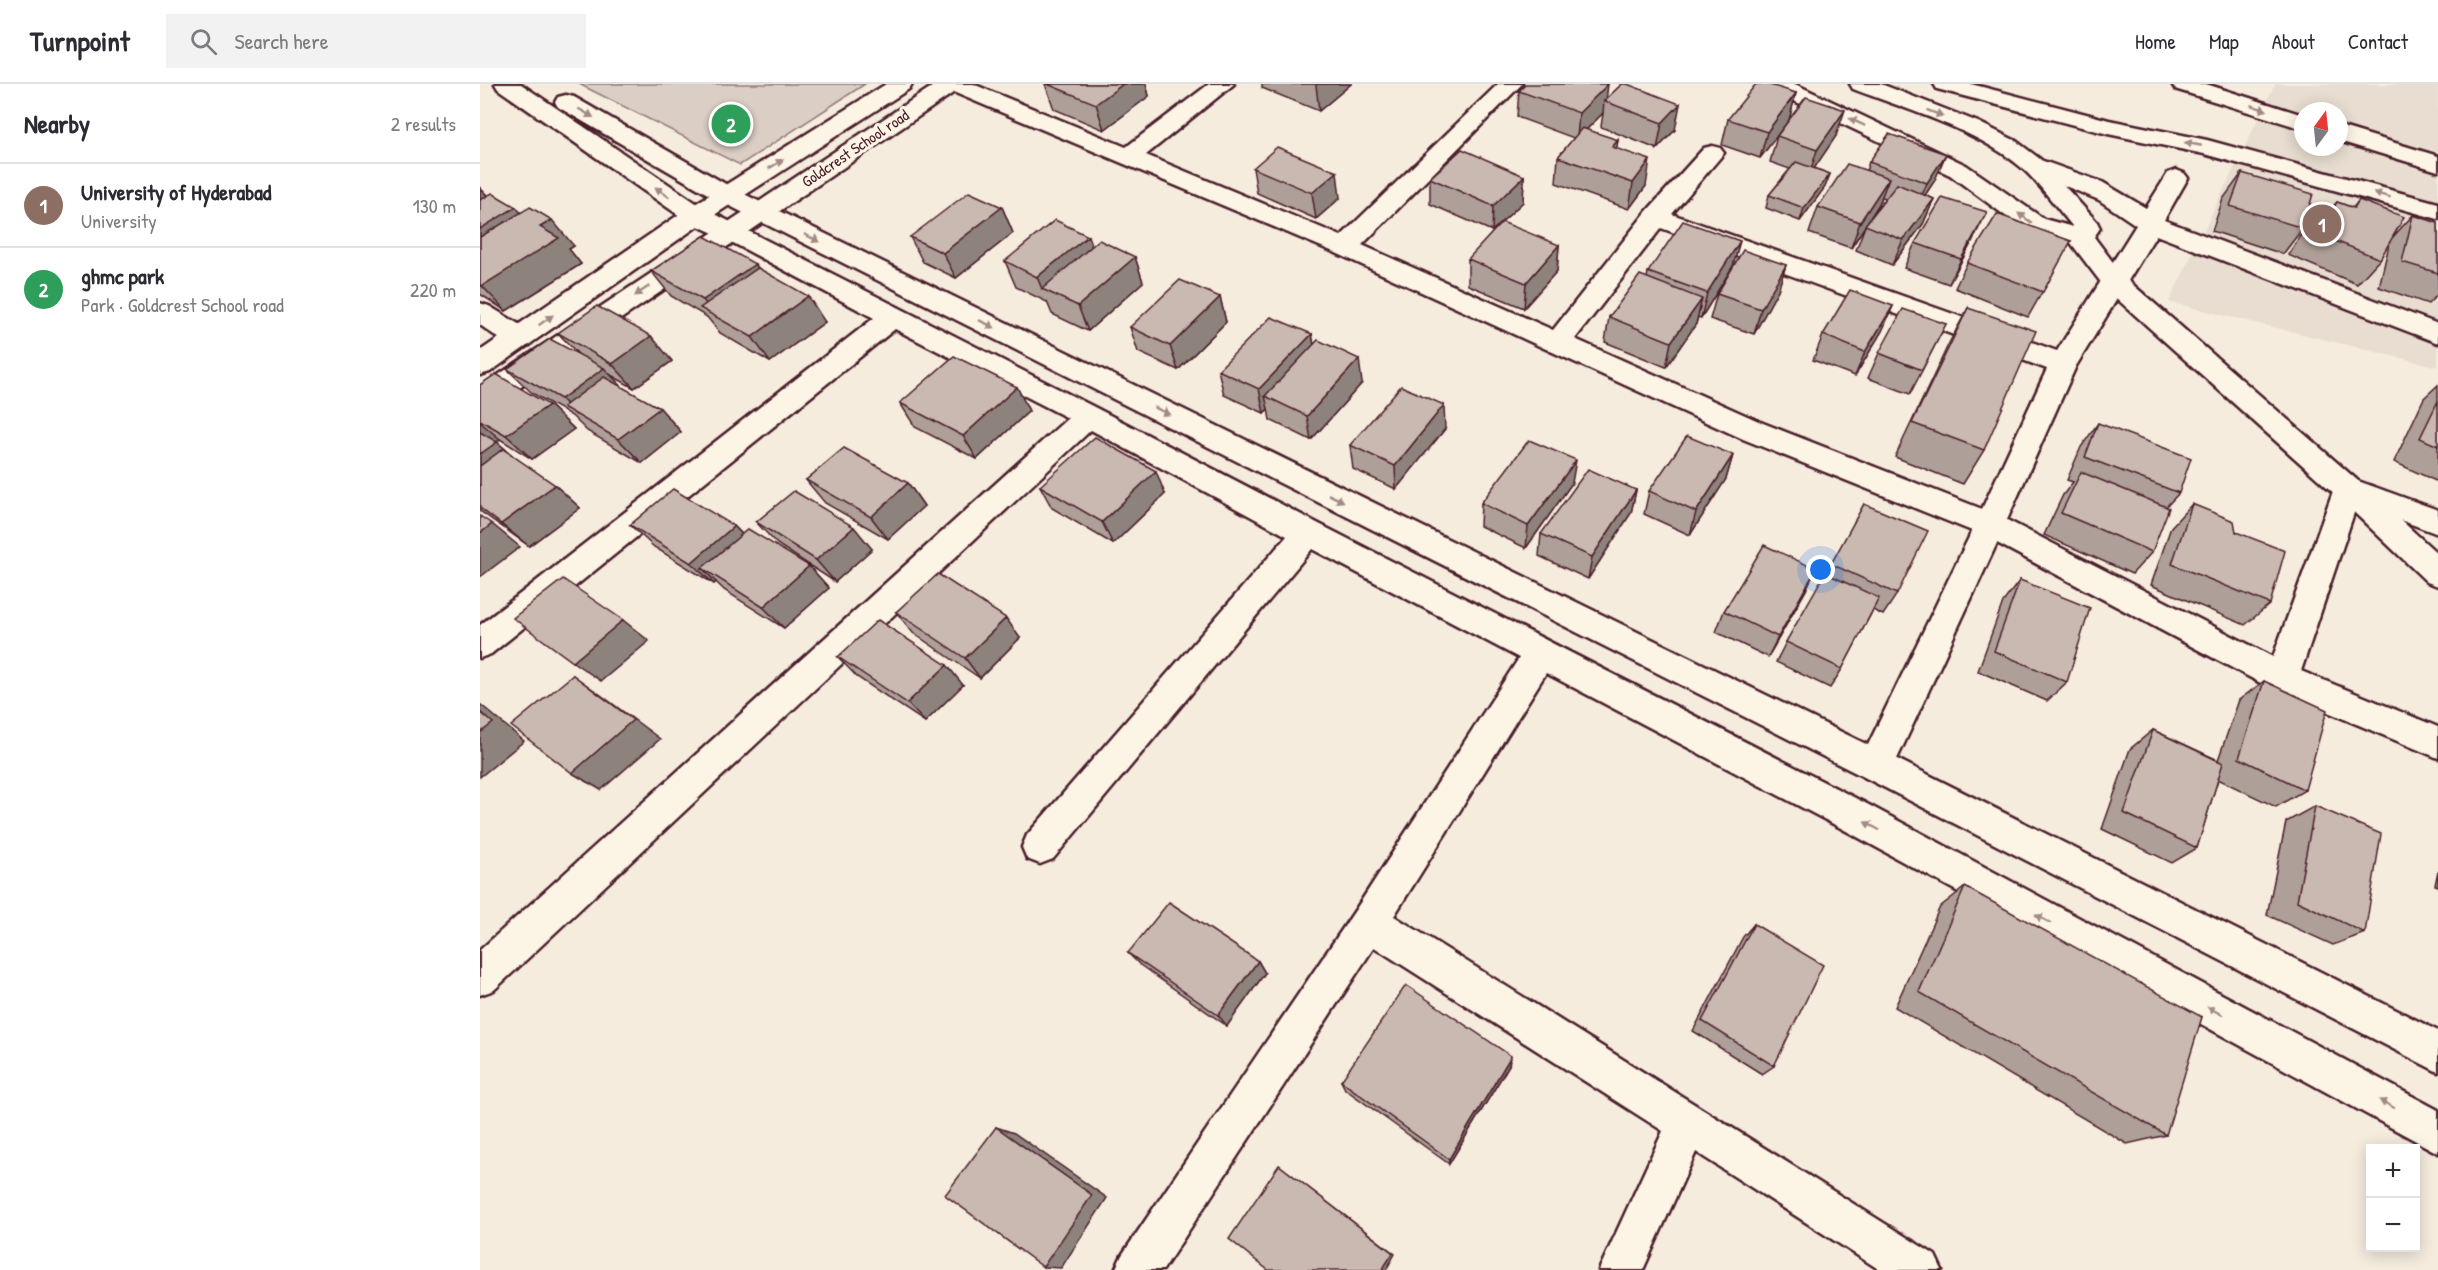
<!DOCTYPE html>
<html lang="en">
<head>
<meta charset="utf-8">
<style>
  body { margin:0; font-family:"Patrick Hand",sans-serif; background:#f2f2f3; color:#2b2b33 }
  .controls { position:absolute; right:18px; bottom:18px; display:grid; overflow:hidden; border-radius:0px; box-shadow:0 3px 15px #0003 }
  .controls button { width:54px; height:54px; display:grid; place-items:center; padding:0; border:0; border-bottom:2px solid #e1e1e2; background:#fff; color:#2b2b33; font:30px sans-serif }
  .compass { position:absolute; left:1814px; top:18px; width:54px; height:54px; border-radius:50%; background:#fff; box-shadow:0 3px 15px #0003; rotate:15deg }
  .you { position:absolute; left:1341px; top:486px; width:21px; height:21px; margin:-15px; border:4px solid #fff; border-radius:50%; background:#1a73e8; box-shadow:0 0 0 9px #1a73e833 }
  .badge { display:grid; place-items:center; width:39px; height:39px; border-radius:50%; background:#0f766e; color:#fff; font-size:20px; font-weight:700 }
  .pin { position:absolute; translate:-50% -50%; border:3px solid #fff; box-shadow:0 2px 6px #0006 }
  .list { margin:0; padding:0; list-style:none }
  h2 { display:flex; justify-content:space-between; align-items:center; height:78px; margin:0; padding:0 24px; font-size:26px }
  h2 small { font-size:20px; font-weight:400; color:#7c7c81 }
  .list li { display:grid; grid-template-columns:39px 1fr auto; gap:18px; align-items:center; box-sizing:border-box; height:84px; padding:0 24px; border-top:2px solid #e1e1e2 }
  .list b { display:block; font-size:22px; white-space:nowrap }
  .list p { margin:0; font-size:20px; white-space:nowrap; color:#7c7c81 }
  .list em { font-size:20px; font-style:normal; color:#7c7c81 }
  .icon { flex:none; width:33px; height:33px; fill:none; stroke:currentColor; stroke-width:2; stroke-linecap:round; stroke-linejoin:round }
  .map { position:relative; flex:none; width:1958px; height:1186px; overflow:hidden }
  header { display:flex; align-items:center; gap:36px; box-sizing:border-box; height:84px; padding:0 30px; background:#fff; border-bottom:2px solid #e1e1e2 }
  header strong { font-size:28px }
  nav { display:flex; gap:33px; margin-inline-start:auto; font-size:21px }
  .search { width:420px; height:54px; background:#f2f2f3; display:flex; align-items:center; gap:15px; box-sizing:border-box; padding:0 21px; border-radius:0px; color:#7c7c81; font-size:22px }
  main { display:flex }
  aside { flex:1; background:#fff }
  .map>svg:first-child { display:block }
  .built { fill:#e8ddd0; fill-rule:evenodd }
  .green { fill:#dbcec4; stroke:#927678; stroke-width:1.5 }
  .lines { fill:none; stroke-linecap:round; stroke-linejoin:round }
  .street-casing { stroke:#4a1f2b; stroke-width:5 }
  .secondary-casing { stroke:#4a1f2b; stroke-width:5 }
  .street { fill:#fcf5e5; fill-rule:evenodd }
  .secondary { fill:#fcf5e5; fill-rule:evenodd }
  .wall { fill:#ae9f98; stroke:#4a1f2b; stroke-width:1.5; fill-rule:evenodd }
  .shaded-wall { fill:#8d827c; stroke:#4a1f2b; stroke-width:1.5 }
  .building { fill:#cab9b1; stroke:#4a1f2b; stroke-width:1.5 }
  .oneway { fill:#a38a88 }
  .labels { text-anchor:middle; stroke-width:6; stroke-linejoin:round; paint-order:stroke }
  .far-street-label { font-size:16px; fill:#4a1f2b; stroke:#fcf5e5 }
</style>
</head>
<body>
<header>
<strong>Turnpoint</strong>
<div class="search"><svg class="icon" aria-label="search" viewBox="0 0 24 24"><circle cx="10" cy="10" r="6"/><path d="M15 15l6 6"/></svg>Search here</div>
<nav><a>Home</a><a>Map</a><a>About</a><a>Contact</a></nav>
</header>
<main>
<aside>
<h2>Nearby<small>2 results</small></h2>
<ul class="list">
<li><span class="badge" style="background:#8d6e63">1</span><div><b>University of Hyderabad</b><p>University</p></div><em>130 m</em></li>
<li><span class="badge" style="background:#2e9e5b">2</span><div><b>ghmc park</b><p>Park · Goldcrest School road</p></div><em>220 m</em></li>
</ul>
</aside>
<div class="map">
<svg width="1958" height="1186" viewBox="0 0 1958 1186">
  <rect width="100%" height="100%" fill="#f5ecde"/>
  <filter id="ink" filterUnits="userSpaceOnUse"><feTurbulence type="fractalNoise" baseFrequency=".0167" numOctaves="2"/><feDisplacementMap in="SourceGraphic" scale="12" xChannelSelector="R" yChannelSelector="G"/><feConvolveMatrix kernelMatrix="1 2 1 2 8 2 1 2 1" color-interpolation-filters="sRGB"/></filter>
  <g filter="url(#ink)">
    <!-- built -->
    <path class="built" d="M 1795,0 L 1958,0 L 1958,283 L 1689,218 ZM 1823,27 L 1859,27 L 1859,63 L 1823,63 Z"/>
    <!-- green -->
    <polygon class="green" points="99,0 385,0 260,81"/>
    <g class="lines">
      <defs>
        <g id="street">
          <polygon points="15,0 41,0 225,125 618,325 839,440 1385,719 1958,1026 1958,1069 1359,743 1066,589 914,832 1455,1171 1462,1186 1400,1186 1216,1068 1163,1186 1119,1186 1183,1047 894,863 683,1186 635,1186 642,1171 876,825 1039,574 832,465 573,775 560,780 547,775 542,763 547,751 807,452 611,346 14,906 0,911 0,866 588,334 415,245 11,570 0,574 0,541 394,234 242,153 207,137 18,5"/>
          <path d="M 463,0 L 493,0 L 646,63 L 729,0 L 754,0 L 666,71 L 861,152 L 1018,0 L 1042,0 L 882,161 L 1073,246 L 1167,127 L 1224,64 L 1232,62 L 1240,64 L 1244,69 L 1192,130 L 1577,267 L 1656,141 L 1619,116 L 1544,85 L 1540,80 L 1544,75 L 1552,73 L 1622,98 L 1666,124 L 1688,89 L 1696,86 L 1704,89 L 1708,94 L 1684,136 L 1958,240 L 1958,259 L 1676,151 L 1596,282 L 1527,436 L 1793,573 L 1857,396 L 1867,393 L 1958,426 L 1958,450 L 1877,420 L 1821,587 L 1958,643 L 1958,674 L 1790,604 L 1517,459 L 1417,675 L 1958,947 L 1958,988 L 1384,693 L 238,116 L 78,23 L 75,18 L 78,13 L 86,11 L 94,13 L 256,106 L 1388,661 L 1492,447 L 1263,355 L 856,169 L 466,5 ZM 1181,144 L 1567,285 L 1502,425 L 1283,339 L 1095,255 Z"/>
          <path d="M 0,219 L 9,222 L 50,247 L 53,254 L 50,261 C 30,266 15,251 0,241 Z"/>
        </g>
        <g id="secondary">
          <polygon points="406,0 432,0 429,5 225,137 10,288 0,291 0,267 207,125"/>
          <polygon points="456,0 482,0 479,5 10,324 0,327 0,303"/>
          <path d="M 1286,0 L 1315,0 L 1486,81 L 1564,135 L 1593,143 C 1577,124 1561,101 1542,84 C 1498,46 1428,26 1373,5 L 1370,0 L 1401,0 L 1498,38 L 1536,57 L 1560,75 L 1617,138 L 1620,144 L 1614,153 L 1644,193 L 1877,396 L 1958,470 L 1958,502 L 1947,498 L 1857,412 L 1626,205 L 1591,159 L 1546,147 L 1470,91 L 1289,5 Z"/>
          <polygon points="1454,0 1491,0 1629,36 1727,56 1958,119 1958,135 1724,70 1628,50 1457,5"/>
          <polygon points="1692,0 1726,0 1823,31 1823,45 1695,5"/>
          <polygon points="1859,42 1958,72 1958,87 1859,57"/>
        </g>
      </defs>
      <!-- street casing -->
      <use href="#street" class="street-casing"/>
      <!-- secondary casing -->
      <use href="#secondary" class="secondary-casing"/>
      <!-- street -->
      <use href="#street" class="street"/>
      <!-- secondary -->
      <use href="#secondary" class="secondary"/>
    </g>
    <!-- wall -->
    <g class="wall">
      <polygon points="565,0 666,0 669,12 624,46 574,25"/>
      <polygon points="782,0 871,0 839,27 782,4"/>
      <polygon points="1142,0 1195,46 1177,65 1121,43 1123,29 1106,46 1138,56 1136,65 1166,102 1149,125 1076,99 1078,73 1094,54 1037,33 1039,7 1126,15"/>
      <polygon points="1316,9 1309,36 1280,74 1242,61 1248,35"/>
      <polygon points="1297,52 1356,52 1334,84 1350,90 1345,103 1320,137 1286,124 1289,111 1310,85 1290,78"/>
      <path d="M 1389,78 L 1455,96 L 1445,111 L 1454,115 L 1443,140 L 1412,181 L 1376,166 L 1385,142 L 1371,164 L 1329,149 L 1338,123 L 1386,87 ZM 1402,113 L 1406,114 L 1387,138 L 1399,120 Z"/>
      <polygon points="773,84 860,114 836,135 777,109"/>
      <polygon points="1762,89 1823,144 1803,170 1732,147 1743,115"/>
      <polygon points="1044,92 1043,118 1012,147 950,120 950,94"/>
      <polygon points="0,104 8,112 41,129 94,162 89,165 101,180 26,227 0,210"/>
      <polygon points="1879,116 1910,156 1933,131 1958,139 1958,210 1948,220 1899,203 1910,157 1900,175 1877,200 1808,171 1822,149 1843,123 1850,126 1857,118 1873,124"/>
      <polygon points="522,123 533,149 476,194 443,178 430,153"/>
      <polygon points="1494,154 1469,200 1424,184 1435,159"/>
      <polygon points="1591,157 1548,233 1475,204 1487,179"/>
      <polygon points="1079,161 1077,187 1044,224 988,201 988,175"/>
      <polygon points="612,162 655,173 663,198 608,247 572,230 567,218 536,203 525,177"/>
      <polygon points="275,180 279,185 345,238 290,278 240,249 227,233 191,212 171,187"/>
      <polygon points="1306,181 1298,206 1274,250 1230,235 1237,210 1247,192 1221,234 1218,233 1216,240 1186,283 1125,258 1129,233 1167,194 1168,188 1254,182"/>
      <polygon points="740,213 746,238 698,286 658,268 650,243"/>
      <polygon points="1413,222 1402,247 1375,292 1333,276 1343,251"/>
      <polygon points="1488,224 1504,366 1483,400 1415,373 1469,259"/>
      <polygon points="1466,240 1430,310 1388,294 1399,269"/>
      <polygon points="78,249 171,252 192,277 154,304 129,290 141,303 180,324 201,348 162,379 107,347 92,332 52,309 27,285 98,270"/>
      <polygon points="832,250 834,261 882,299 831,356 790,336 788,325 784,329 744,311 738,286"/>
      <polygon points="0,301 69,321 94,345 52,375 20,355 17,358 33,372 75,401 100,424 49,462 0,427"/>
      <polygon points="1958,301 1958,398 1914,378 1944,314"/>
      <polygon points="537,303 549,327 497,375 435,343 420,319"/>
      <polygon points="1618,339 1699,409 1686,423 1672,468 1652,490 1564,451 1583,411 1593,398 1587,396 1601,363"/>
      <polygon points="965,345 916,405 873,385 870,361"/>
      <polygon points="1253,371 1246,395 1210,451 1164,430 1169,407"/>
      <polygon points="326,396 428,399 444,422 408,455 345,419"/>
      <polygon points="1092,399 1046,464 1000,442 1001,419"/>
      <polygon points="560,402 685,410 633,460 572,424"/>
      <polygon points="1156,406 1151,429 1108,495 1059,472 1061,450"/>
      <polygon points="1384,420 1417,510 1403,531 1393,526 1362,585 1350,604 1296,578 1306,558 1346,490"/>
      <polygon points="1712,420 1756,448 1790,520 1765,541 1671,501 1691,443"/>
      <polygon points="276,438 392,465 355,498 297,460"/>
      <polygon points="150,441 254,442 262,450 329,482 349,504 304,544 244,506 236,498 234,500 174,463"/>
      <polygon points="1540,496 1587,598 1567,617 1498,587 1523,518"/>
      <polygon points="1326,506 1288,573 1236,548 1244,527"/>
      <polygon points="416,528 540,554 500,594 433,549"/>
      <polygon points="358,573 483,601 445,638 377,593"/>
      <polygon points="1784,597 1825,706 1796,723 1738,695 1717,764 1692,779 1622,745 1650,665 1673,646 1738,676 1759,616"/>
      <polygon points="1835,722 1885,849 1853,861 1787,831 1806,738"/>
      <polygon points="1958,787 1958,802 1955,801"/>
      <polygon points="1485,803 1686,1051 1647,1060 1415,923 1460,823"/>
      <polygon points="1274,840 1294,982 1282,990 1213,947 1263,853"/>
      <polygon points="648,869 778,877 785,889 747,942 660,881"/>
      <polygon points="1029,981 969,1080 865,1005 861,997"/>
    </g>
    <!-- shaded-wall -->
    <g class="shaded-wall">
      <polygon points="643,0 666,0 669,12 624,46 616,20"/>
      <polygon points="837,0 871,0 839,27 836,1"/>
      <polygon points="1128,0 1126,18 1124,17 1123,29 1097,55 1099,29"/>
      <polygon points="1316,9 1309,36 1280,74 1287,48"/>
      <polygon points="1200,20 1195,46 1177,65 1182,39"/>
      <polygon points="1365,26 1356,52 1329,92 1337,66"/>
      <polygon points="1138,56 1134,82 1132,63"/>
      <polygon points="1466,70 1455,96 1436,125 1447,99"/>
      <polygon points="1170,76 1166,102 1149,125 1153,99"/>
      <polygon points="857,88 860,114 836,135 832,109"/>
      <polygon points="1350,90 1345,103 1320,137 1324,124"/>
      <polygon points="1044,92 1043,118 1012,147 1013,122"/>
      <polygon points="1409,94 1399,120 1371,164 1380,138"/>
      <polygon points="0,104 23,130 36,123 58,149 0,185"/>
      <polygon points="1454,115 1443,140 1412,181 1423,156"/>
      <polygon points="522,123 533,149 476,194 463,169"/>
      <polygon points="1507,128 1494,154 1469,200 1481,175"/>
      <polygon points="72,136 94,162 89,165 101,180 26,227 2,202 60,143"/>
      <polygon points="608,152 617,177 562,205 557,193"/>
      <polygon points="1260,157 1253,182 1221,234 1227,209"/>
      <polygon points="1079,161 1077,187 1044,224 1046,199"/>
      <polygon points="655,173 663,198 608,247 598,222"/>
      <polygon points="275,180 293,205 236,233 223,216"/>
      <polygon points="1306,181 1298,206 1274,250 1281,225"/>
      <polygon points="328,212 345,238 290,278 272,253"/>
      <polygon points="740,213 746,238 698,286 690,262"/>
      <polygon points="1222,215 1216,240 1186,283 1191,258"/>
      <polygon points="1413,222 1402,247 1375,292 1385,268"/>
      <polygon points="832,250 836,275 785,312 788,325 784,329 779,305"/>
      <polygon points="171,252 192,277 154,304 132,280"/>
      <polygon points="879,275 882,299 831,356 827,332"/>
      <polygon points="124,284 147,308 96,331 81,315"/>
      <polygon points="537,303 549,327 497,375 483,352"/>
      <polygon points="69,321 94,345 52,375 26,351"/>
      <polygon points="964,321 965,345 916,405 915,382"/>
      <polygon points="180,324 201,348 162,379 138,355"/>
      <polygon points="0,338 20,355 13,361 17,358 44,381 0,414"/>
      <polygon points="1253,371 1246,395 1210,451 1216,428"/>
      <polygon points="1096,376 1092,399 1046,464 1048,442"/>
      <polygon points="676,387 685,410 633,460 622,438"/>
      <polygon points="428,399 444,422 408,455 391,433"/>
      <polygon points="75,401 100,424 49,462 21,440"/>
      <polygon points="1156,406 1151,429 1108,495 1112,473"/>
      <polygon points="12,440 40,463 0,493 0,449"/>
      <polygon points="254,442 275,464 222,484 236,498 234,500 211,479"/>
      <polygon points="374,443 392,465 355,498 336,476"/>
      <polygon points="329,482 349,504 304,544 283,523"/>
      <polygon points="1336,485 1326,506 1288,573 1298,553"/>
      <polygon points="526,534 540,554 500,594 485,574"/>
      <polygon points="143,536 169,557 121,597 93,578"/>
      <polygon points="467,581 483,601 445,638 427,619"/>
      <polygon points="93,591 121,611 180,655 121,706 92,689"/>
      <polygon points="0,620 44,657 0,693"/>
      <polygon points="778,877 785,889 747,942 738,931"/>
      <polygon points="1031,972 1029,981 969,1080 969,1075"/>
      <polygon points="516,1043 534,1049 627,1114 581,1184 563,1183"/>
      <polygon points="799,1081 915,1170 906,1186 902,1186"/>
    </g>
    <!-- building -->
    <g class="building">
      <polygon points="567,0 643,0 616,20"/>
      <polygon points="1046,0 1128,0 1099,29 1039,7"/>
      <polygon points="1142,0 1147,0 1200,20 1182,39 1124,17"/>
      <polygon points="1276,0 1287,0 1316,9 1287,48 1248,35"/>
      <polygon points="1326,13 1365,26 1337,66 1297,52"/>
      <polygon points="1102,44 1138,56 1132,63 1170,76 1153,99 1078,73"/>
      <polygon points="1409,50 1466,70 1447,99 1389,78"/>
      <polygon points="797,63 857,88 832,109 773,84"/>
      <polygon points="982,65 1044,92 1013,122 950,94"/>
      <polygon points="1316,78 1350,90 1324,124 1289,111"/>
      <polygon points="1367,80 1409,94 1380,138 1338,123"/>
      <polygon points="1762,89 1833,110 1823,144 1750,122"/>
      <polygon points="1417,100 1454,115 1423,156 1385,141"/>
      <polygon points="489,108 522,123 463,169 430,153"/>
      <polygon points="12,109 36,123 0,145 0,116"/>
      <polygon points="1462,114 1507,128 1481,175 1435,159"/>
      <polygon points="1879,116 1924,133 1900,175 1828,146 1843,123 1852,127 1857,118 1874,124"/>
      <polygon points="50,123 72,136 60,143 79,154 2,202 0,200 0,153"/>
      <polygon points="1517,130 1591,157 1563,208 1487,179"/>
      <polygon points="1933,131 1958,139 1958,189 1922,178"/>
      <polygon points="575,136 608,152 557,193 525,177"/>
      <polygon points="1203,137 1260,157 1227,209 1168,188"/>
      <polygon points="1022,138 1079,161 1046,199 988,175"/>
      <polygon points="224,152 275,180 223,216 171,187"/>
      <polygon points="619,156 655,173 598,222 562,205"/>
      <polygon points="1263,166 1306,181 1281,225 1237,210"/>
      <polygon points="278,184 328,212 272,253 220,224"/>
      <polygon points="1160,191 1222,215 1191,258 1129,233"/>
      <polygon points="700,196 740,213 690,262 650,243"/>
      <polygon points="1370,206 1413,222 1385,268 1343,251"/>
      <polygon points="117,222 171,252 132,280 78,249"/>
      <polygon points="1488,224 1556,247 1504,366 1432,339"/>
      <polygon points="1423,225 1466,240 1442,286 1399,269"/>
      <polygon points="791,233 832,250 779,305 738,286"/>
      <polygon points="70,255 124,284 81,315 27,285"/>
      <polygon points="838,256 879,275 827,332 785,312"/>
      <polygon points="474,272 537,303 483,352 420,319"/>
      <polygon points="16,290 69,321 26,351 0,336 0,301"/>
      <polygon points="124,293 180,324 138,355 83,323"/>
      <polygon points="921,302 964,321 915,382 870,361"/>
      <polygon points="1958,317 1958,362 1940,354"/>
      <polygon points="1618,339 1711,374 1699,409 1605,373"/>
      <polygon points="0,348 17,358 0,370"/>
      <polygon points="1207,352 1253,371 1216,428 1169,407"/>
      <polygon points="615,353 676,387 622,438 560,402"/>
      <polygon points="1049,356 1096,376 1048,442 1001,419"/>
      <polygon points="364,364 428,399 391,433 326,396"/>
      <polygon points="23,365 75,401 21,440 0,424 0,382"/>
      <polygon points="1108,385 1156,406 1112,473 1061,450"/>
      <polygon points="1601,388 1689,424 1672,468 1581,429"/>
      <polygon points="193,405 254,442 211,479 150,441"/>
      <polygon points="314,407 374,443 336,476 276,438"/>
      <polygon points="1384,420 1448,447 1417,510 1351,480"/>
      <polygon points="1712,420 1754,437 1756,448 1805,467 1790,520 1692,480"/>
      <polygon points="0,432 12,440 0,449"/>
      <polygon points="268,445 329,482 283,523 222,484"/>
      <polygon points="1284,461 1336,485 1298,553 1244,527"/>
      <polygon points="1345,489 1399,514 1362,585 1306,558"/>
      <polygon points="458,490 526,534 485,574 416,528"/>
      <polygon points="83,495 143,536 93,578 33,534"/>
      <polygon points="1540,496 1610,524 1587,598 1514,567"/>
      <polygon points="398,536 467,581 427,619 358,573"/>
      <polygon points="93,591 153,636 92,689 31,642"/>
      <polygon points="1784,597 1847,626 1825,706 1759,674"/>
      <polygon points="0,628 13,639 0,649"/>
      <polygon points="1673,646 1743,679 1717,764 1644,729"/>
      <polygon points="1835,722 1901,750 1885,849 1817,817"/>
      <polygon points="1485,803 1722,933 1686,1051 1439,908"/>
      <polygon points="689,818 778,877 738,931 648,869"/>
      <polygon points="1274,840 1343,881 1294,982 1222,937"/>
      <polygon points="926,901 1031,972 969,1075 861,997"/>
      <polygon points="516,1043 612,1111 563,1183 465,1111"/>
      <polygon points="799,1081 913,1169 902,1186 788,1186 749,1155"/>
    </g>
    <!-- one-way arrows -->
    <defs><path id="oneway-solid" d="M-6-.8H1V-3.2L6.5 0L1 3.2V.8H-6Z" transform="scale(1.5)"/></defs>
    <g class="oneway">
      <use href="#oneway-solid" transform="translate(1779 24) rotate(18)"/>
      <use href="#oneway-solid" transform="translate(106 29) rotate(30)"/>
      <use href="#oneway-solid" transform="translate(1455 29) rotate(21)"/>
      <use href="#oneway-solid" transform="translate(1377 38) rotate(-155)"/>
      <use href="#oneway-solid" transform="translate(1713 60) rotate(-169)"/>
      <use href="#oneway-solid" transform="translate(296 80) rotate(-32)"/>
      <use href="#oneway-solid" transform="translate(182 108) rotate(-145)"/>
      <use href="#oneway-solid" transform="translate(1902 111) rotate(-165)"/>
      <use href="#oneway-solid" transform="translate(1545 134) rotate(-145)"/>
      <use href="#oneway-solid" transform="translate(332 154) rotate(26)"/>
      <use href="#oneway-solid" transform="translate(162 207) rotate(146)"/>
      <use href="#oneway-solid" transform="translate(66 236) rotate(-35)"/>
      <use href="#oneway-solid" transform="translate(507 240) rotate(26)"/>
      <use href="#oneway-solid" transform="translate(682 327) rotate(26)"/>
      <use href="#oneway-solid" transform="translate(856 414) rotate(26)"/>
      <use href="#oneway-solid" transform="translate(1392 742) rotate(-152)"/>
      <use href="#oneway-solid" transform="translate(1563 835) rotate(-152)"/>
      <use href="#oneway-solid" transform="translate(1735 927) rotate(-152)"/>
      <use href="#oneway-solid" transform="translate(1907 1020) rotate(-152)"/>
    </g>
  </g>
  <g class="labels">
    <!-- far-street labels -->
    <g class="far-street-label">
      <text transform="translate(375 64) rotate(-34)" y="6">Goldcrest School road</text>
    </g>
  </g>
</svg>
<div class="controls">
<button>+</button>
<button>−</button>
</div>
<svg class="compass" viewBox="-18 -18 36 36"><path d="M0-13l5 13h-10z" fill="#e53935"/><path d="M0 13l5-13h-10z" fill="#7c7c81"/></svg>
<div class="you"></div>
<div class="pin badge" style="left:1842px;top:140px;background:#8d6e63">1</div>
<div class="pin badge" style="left:251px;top:40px;background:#2e9e5b">2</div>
</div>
</main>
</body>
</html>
